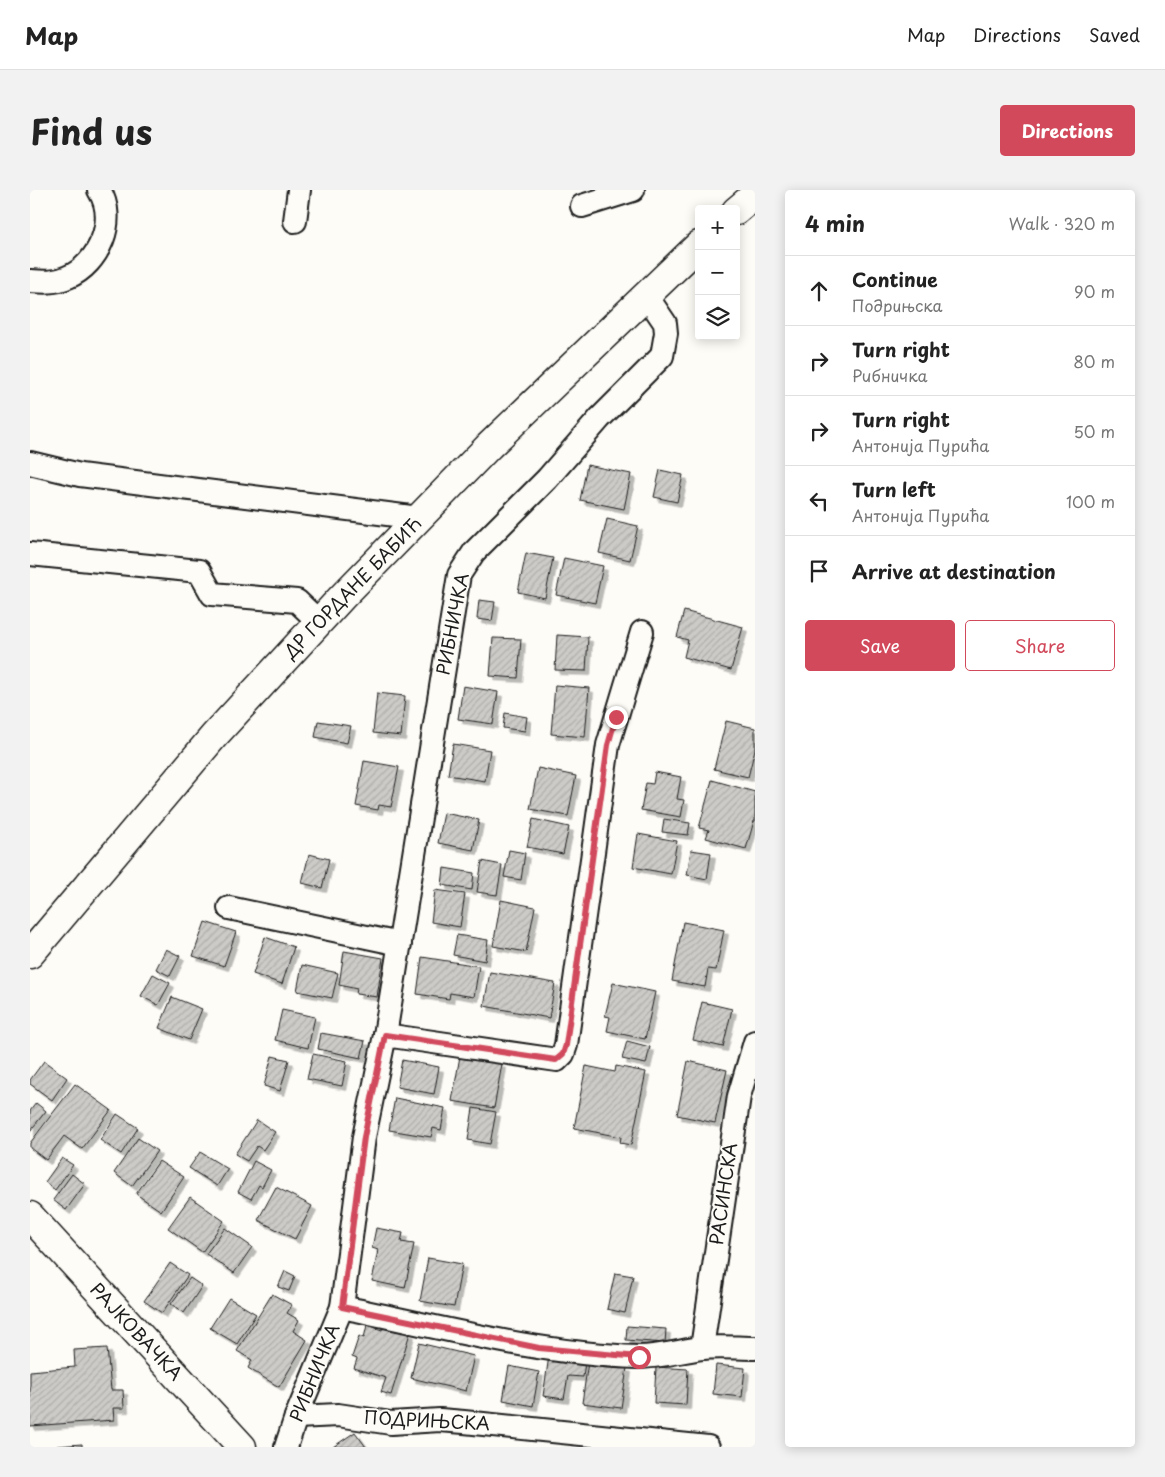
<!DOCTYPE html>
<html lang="en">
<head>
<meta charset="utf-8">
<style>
  body { margin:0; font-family:"Playpen Sans",sans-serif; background:#f2f2f2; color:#222 }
  .controls { position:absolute; right:15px; top:15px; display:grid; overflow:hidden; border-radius:5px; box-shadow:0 2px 12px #0003 }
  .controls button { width:45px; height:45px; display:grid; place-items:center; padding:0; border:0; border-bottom:1px solid #e0e0e0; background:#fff; color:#222; font:25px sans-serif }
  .stop { position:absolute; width:15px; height:15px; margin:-11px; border:4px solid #d1495b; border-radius:50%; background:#fff }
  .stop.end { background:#d1495b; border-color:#fff; box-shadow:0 1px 5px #0008 }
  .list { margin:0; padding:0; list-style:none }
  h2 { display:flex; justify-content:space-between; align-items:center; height:65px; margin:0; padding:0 20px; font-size:21px }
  h2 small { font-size:16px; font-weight:400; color:#767676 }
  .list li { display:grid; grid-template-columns:32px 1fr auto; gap:15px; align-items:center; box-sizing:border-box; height:70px; padding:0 20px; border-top:1px solid #e0e0e0 }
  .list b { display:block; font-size:19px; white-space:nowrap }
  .list p { margin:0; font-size:16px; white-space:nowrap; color:#767676 }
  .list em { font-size:16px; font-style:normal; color:#767676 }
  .actions { display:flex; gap:10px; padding:15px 20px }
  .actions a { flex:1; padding:11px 0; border:1px solid #d1495b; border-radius:5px; text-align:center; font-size:18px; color:#d1495b }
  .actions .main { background:#d1495b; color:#fff }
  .icon { flex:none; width:28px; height:28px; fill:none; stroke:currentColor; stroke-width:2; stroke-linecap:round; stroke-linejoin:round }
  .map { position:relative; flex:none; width:725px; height:1257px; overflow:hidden; border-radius:5px }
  header { display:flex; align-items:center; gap:30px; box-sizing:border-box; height:70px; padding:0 25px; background:#fff; border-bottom:1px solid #e0e0e0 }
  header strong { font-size:24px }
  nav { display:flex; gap:28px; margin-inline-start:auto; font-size:18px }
  .intro { display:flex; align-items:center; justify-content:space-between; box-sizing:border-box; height:120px; padding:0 30px }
  h1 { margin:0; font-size:35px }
  .button { padding:12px 22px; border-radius:5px; background:#d1495b; color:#fff; font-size:18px; font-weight:700 }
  main { display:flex; gap:30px; padding:0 30px }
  aside { flex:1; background:#fff; border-radius:5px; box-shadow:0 2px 12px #0003 }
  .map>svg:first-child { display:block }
  .building { fill:url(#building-hatch); stroke:#1c1c1c; filter:url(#shadow) }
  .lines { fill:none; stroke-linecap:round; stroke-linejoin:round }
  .minor-casing { stroke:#1c1c1c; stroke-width:26 }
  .major-casing { stroke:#1c1c1c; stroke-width:31 }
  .minor { stroke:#fdfcf7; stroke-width:22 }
  .major { stroke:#fdfcf7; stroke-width:28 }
  .route { stroke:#d1495b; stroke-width:6 }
  .labels { text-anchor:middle; stroke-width:4; stroke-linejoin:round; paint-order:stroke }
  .street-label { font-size:18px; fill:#1c1c1c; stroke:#fdfcf7 }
</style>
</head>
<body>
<header>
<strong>Map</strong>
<nav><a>Map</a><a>Directions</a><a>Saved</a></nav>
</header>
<div class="intro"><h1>Find us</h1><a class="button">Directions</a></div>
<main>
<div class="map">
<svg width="725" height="1257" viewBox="0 0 725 1257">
  <defs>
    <pattern id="building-hatch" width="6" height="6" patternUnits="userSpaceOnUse" patternTransform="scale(1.25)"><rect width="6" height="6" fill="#cccbc8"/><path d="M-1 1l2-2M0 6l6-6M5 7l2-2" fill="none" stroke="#afaeab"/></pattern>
    <filter id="shadow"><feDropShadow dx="4.5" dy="4.5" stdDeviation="0" flood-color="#0004"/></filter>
  </defs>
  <rect width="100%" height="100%" fill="#fdfcf7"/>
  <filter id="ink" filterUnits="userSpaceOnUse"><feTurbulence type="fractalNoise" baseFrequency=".02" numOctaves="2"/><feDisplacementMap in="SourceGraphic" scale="10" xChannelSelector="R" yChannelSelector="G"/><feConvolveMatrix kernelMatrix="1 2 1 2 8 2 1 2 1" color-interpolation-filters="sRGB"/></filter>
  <g filter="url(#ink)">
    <!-- building -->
    <g class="building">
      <polygon points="557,275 601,284 594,319 550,310"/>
      <polygon points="630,280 653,285 647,312 624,307"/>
      <polygon points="577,329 608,336 600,370 569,363"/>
      <polygon points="496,363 523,368 515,408 488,402"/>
      <polygon points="534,368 573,376 565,413 526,405"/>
      <polygon points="449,410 465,412 462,431 447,429"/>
      <polygon points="654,421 713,437 701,480 654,467 658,450 647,447"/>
      <polygon points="527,445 558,447 556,481 525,480"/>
      <polygon points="463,448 491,449 488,488 460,486"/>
      <polygon points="525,495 559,498 555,547 521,544"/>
      <polygon points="433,496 468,502 463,534 428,529"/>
      <polygon points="347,503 375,506 371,546 343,543"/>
      <polygon points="475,523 497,527 495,541 473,538"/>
      <polygon points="288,531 321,536 317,553 285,547"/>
      <polygon points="696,531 725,538 725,559 718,587 684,579"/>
      <polygon points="423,554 460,560 455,591 418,585"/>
      <polygon points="334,571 369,577 361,617 349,615 348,620 326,616"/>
      <polygon points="508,578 546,586 538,626 500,619"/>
      <polygon points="625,582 651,587 647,609 654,610 651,627 611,620 616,593 623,594"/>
      <polygon points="682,590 725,602 725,631 724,631 716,659 676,648 679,640 669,638"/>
      <polygon points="414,623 449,630 443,660 408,653"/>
      <polygon points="503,629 539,637 533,664 497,657"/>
      <polygon points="634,629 660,633 658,645 632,642"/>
      <polygon points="608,644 647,651 641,684 603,677"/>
      <polygon points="479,660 495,663 491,690 474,687"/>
      <polygon points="661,660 681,663 677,689 657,685"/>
      <polygon points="279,664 299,669 292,698 272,693"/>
      <polygon points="452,671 472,675 467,705 447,702"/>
      <polygon points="414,678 444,683 442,700 412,695"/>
      <polygon points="405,700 435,704 430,737 401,732"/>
      <polygon points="471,710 505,717 496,762 463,756"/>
      <polygon points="175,732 206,742 194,776 163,766"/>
      <polygon points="653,732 694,740 686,780 678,779 675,797 642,791"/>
      <polygon points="427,745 458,750 455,771 423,765"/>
      <polygon points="235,747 264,757 252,794 223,784"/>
      <polygon points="136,759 150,766 140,786 126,779"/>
      <polygon points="314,761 353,768 347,807 326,804 327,799 309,795"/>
      <polygon points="392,767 449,776 444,807 420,803 419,809 387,804"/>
      <polygon points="272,775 308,783 302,808 267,801"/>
      <polygon points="460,782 525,793 519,828 454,816"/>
      <polygon points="123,784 140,793 128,815 111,806"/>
      <polygon points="583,793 625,802 615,849 577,841 580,827 575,826"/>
      <polygon points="142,807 172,819 159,850 129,838"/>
      <polygon points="672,812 702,819 693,857 663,850"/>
      <polygon points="252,820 285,827 278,858 245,850"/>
      <polygon points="291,843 335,851 331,868 288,859"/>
      <polygon points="597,851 620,857 616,874 592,869"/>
      <polygon points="283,864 317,871 312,896 277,889"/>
      <polygon points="242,866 259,870 250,901 234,896"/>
      <polygon points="430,866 472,874 464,918 422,911"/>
      <polygon points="372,870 409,877 404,904 367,897"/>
      <polygon points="14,871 37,888 22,910 0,894 0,890"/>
      <polygon points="658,871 697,880 685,933 647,925"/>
      <polygon points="556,876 585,882 586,876 616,882 601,955 590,953 591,947 544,938"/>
      <polygon points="45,894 81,920 52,959 34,946 16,970 0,958 0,953"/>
      <polygon points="365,908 415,918 411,940 403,938 401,947 359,940"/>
      <polygon points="6,913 16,921 0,941 0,921"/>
      <polygon points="443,918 466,922 460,954 438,950"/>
      <polygon points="87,924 108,938 91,964 70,950"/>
      <polygon points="227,930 245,942 233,960 227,956 217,971 205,964"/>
      <polygon points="108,948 127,961 102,996 84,983"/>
      <polygon points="170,962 198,979 187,996 159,978"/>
      <polygon points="32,968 43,975 25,1000 15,992"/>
      <polygon points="129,971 154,987 131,1021 106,1004"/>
      <polygon points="224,971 241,980 232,997 229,995 221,1009 208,1002"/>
      <polygon points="42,984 55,994 36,1020 23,1010"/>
      <polygon points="246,997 282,1016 265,1049 228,1030"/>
      <polygon points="160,1007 194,1031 172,1062 138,1038"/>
      <polygon points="195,1038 222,1057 204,1083 176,1064"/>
      <polygon points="346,1038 373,1043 371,1052 384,1054 375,1098 342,1091 348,1060 342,1058"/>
      <polygon points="398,1068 432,1074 424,1117 390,1111"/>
      <polygon points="140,1073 158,1085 132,1123 114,1111"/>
      <polygon points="255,1081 265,1086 259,1101 248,1097"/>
      <polygon points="585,1083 603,1086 595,1123 577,1119"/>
      <polygon points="160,1088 172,1096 154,1123 141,1114"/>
      <polygon points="242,1104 262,1115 257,1123 269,1130 263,1141 277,1150 249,1197 218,1178 222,1170 207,1161"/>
      <polygon points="199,1108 226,1124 207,1154 180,1138"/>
      <polygon points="337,1135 352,1140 353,1135 380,1143 361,1205 351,1202 356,1188 324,1178 327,1169 322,1167 329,1146 334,1148"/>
      <polygon points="597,1136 636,1139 635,1153 596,1150"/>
      <polygon points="389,1153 444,1166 436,1201 381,1188"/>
      <polygon points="77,1158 81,1200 93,1200 94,1218 83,1218 84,1230 0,1236 0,1181 45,1177 44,1160"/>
      <polygon points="519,1166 555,1172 553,1187 538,1186 534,1209 513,1206"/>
      <polygon points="558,1172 597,1178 591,1218 552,1213"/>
      <polygon points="686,1175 715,1178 712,1207 683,1204"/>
      <polygon points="479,1176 509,1182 503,1216 473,1210"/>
      <polygon points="626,1177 658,1179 656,1215 624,1213"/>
      <polygon points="325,1242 336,1257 303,1257"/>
      <polygon points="52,1254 52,1257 27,1257 27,1256"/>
    </g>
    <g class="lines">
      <defs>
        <g id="minor">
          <polyline points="552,16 603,0"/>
          <polyline points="265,31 269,0"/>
          <path d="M 0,91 C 13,92 25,93 38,87 C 69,74 88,30 69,0"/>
          <polyline points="0,273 50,285 389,328"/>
          <polyline points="0,364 169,381 182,404 267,411 289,432"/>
          <polyline points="199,718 370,754"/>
          <polyline points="355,845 527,870 533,864 536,855 578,555 612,442"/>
          <path d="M 312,1117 C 409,1137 509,1164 608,1167 C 630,1167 650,1161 672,1158 C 689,1156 708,1158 725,1158"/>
          <polyline points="672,1158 709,906 725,852"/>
          <polyline points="266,1227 308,1225 361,1233 410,1230 434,1232 678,1257"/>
          <polyline points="256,1257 266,1227 312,1117 334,947 355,845 429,385 444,362 517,289 570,228 632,166 636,143 635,133 616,105"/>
        </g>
        <g id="major">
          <polyline points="706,21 725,5"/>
          <polyline points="0,764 184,546 312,407 459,256 669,55"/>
          <polyline points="0,1026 212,1257"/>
        </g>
      </defs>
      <!-- minor casing -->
      <use href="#minor" class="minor-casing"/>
      <!-- major casing -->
      <use href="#major" class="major-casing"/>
      <!-- minor -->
      <use href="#minor" class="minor"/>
      <!-- major -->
      <use href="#major" class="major"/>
    </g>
  </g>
  <g class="lines" filter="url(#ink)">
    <!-- route -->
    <polyline class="route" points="586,527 578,555 536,855 533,864 526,870 355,845 334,947 312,1117 509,1158 609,1167"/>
  </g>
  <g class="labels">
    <!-- street labels -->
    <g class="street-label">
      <text transform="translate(323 398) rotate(-46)" y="6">ДР ГОРДАНЕ БАБИЋ</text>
      <text transform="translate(423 434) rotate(-79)" y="6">РИБНИЧКА</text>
      <text transform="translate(694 1004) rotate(-82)" y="6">РАСИНСКА</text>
      <text transform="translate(106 1142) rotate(47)" y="6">РАЈКОВАЧКА</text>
      <text transform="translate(285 1183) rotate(-68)" y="6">РИБНИЧКА</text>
      <text transform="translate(397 1231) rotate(3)" y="6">ПОДРИЊСКА</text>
    </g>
  </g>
</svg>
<div class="controls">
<button>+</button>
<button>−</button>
<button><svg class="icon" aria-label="layers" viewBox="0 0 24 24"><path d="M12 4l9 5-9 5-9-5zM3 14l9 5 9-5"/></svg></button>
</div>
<div class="stop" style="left:609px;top:1167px"></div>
<div class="stop end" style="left:586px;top:527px"></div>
</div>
<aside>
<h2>4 min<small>Walk · 320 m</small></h2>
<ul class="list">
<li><svg class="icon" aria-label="ahead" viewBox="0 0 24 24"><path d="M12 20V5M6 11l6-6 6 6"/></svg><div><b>Continue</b><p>Подрињска</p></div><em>90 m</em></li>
<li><svg class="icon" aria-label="right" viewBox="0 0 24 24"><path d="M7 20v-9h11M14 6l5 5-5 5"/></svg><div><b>Turn right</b><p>Рибничка</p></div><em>80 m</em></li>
<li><svg class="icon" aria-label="right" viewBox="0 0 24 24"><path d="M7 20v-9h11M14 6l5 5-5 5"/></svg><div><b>Turn right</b><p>Антонија Пурића</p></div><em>50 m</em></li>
<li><svg class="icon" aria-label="left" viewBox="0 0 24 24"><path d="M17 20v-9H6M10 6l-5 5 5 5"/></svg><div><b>Turn left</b><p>Антонија Пурића</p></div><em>100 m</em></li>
<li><svg class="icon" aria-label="arrive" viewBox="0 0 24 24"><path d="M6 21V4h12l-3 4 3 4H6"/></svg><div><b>Arrive at destination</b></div></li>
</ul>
<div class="actions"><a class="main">Save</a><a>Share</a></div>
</aside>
</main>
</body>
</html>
